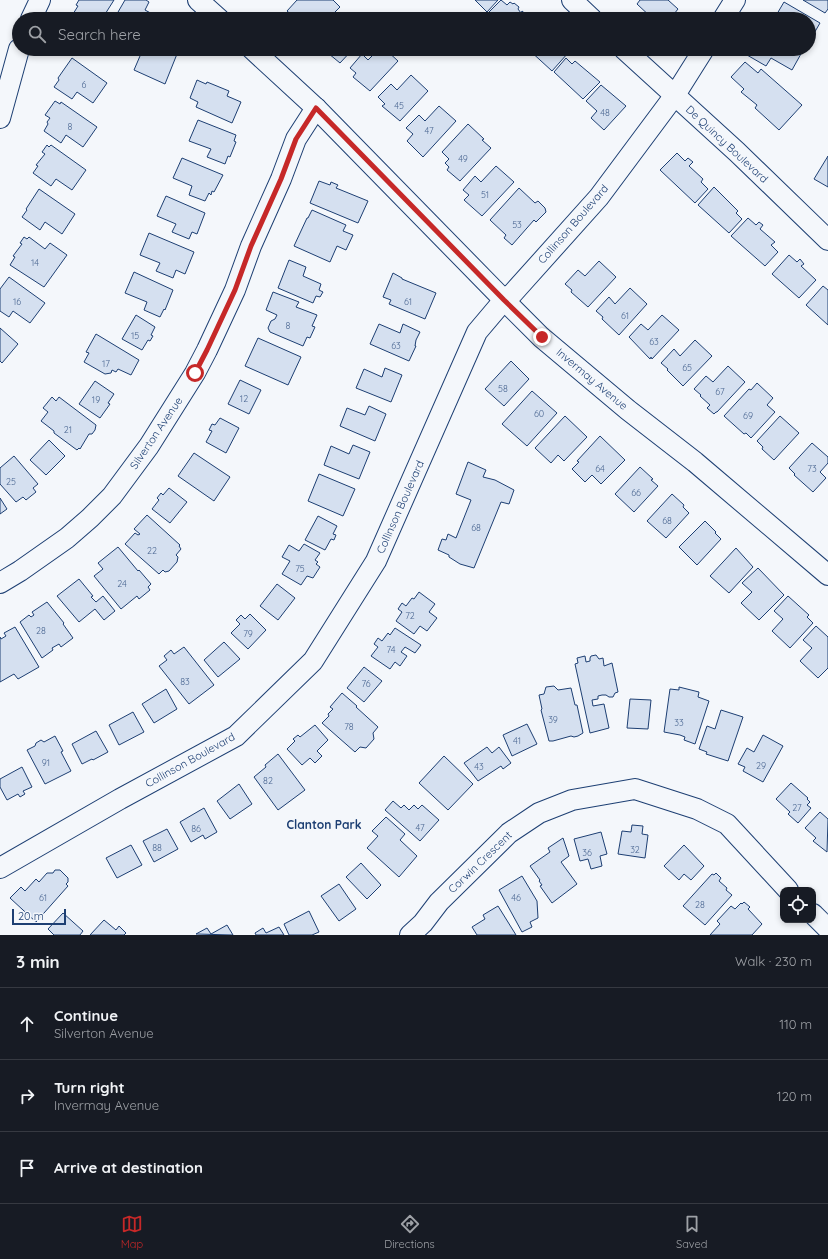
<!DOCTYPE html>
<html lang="en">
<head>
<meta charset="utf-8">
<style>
  body { margin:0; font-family:Quicksand,sans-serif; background:#242831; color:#f1f3f6 }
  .controls { position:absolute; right:12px; bottom:12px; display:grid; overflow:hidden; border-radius:8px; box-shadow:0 2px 6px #0003 }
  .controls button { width:36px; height:36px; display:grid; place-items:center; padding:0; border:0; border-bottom:1px solid #363941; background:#171b24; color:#f1f3f6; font:20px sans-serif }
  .scale { position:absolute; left:12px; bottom:10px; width:54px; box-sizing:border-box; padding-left:4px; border:2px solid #1d3f73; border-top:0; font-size:11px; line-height:14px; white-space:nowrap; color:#1d3f73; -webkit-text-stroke:3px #f4f7fb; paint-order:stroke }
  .stop { position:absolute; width:12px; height:12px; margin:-9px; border:3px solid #c62828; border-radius:50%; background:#fff }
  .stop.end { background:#c62828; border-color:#fff; box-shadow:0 1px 4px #0008 }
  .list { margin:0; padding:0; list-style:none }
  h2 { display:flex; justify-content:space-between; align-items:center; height:52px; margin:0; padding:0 16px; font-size:17px }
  h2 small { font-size:13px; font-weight:400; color:#9ea1a6 }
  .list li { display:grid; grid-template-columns:26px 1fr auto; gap:12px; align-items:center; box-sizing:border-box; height:72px; padding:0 16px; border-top:1px solid #363941 }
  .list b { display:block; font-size:15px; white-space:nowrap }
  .list p { margin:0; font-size:13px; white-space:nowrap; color:#9ea1a6 }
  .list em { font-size:13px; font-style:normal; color:#9ea1a6 }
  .icon { flex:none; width:22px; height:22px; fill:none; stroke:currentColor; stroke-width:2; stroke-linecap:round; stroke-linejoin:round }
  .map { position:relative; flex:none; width:828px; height:935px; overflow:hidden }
  .search { position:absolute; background:#171b24; box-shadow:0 2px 6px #0003; left:12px; right:12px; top:12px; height:44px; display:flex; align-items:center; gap:10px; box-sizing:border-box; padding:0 14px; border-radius:22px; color:#9ea1a6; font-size:15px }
  .sheet { height:268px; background:#171b24 }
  nav { display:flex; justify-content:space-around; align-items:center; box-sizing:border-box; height:56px; border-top:1px solid #363941; background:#171b24; font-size:11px; color:#9ea1a6 }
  nav a { display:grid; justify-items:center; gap:2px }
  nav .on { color:#c62828 }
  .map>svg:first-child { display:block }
  .building { fill:#d5e0f0; stroke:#1d3f73 }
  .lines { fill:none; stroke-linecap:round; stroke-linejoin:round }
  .minor-casing { stroke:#1d3f73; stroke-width:22 }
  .minor { stroke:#f4f7fb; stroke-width:20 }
  .route { stroke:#c62828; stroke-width:5 }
  .labels { text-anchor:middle; stroke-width:3; stroke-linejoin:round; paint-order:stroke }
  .number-label { font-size:9px; fill:#4b6792 }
  .street-label { font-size:11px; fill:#1d3f73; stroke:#f4f7fb }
  .neighbourhood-label { font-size:12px; font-weight:bold; fill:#1d3f73; stroke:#f4f7fb }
</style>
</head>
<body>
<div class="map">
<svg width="828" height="935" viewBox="0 0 828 935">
  <rect width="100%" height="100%" fill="#f4f7fb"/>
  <!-- building -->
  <g class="building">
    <polygon points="79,0 114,0 102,19 96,17 94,19 81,19 73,14 78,6 76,5"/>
    <polygon points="125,0 146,0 149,2 145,10 156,16 154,19 114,19"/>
    <polygon points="297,0 333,0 340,7 330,17 327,15 324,19 293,19 294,17 287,11"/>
    <polygon points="475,0 498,0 487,12"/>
    <polygon points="501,0 507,5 510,2 513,4 514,3 519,7 518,9 521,13 522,11 528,16 529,15 534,19 495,19 489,12"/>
    <polygon points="640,0 668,0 678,9 670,19 653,19 637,4"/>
    <polygon points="803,0 828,0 828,9 825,13"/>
    <polygon points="784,2 820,23 809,42 809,19 774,19"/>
    <polygon points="143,49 179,49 165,84 134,70"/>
    <polygon points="323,49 353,49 340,63"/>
    <polygon points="379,49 385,49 398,61 370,91 353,77 356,73 350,68 362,54 368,60"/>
    <polygon points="528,49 564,49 568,53 552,71"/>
    <polygon points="751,49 798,49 802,52 792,70 771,58 766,66 747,55"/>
    <polygon points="72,58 107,83 93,103 77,92 72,99 54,87 59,80 58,78"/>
    <polygon points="566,58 572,64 575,61 600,82 583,99 554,72"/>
    <polygon points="745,62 758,73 761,69 802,105 779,130 755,108 757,105 741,92 744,89 731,77"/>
    <polygon points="411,75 428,91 400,121 382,106 385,104 378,97 391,84 397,90"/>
    <polygon points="197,80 206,84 207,82 229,91 227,96 241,102 232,123 196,107 198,102 190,98"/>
    <polygon points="601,85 626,106 604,130 591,118 597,111 586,101"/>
    <polygon points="55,101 60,104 61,102 97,127 83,147 66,135 61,143 44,131 48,124 47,122 50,118 45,115"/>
    <polygon points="439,106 456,121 423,157 407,141 413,134 406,128 419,115 425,121"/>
    <polygon points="198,120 236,135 234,141 236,142 230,157 228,156 225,164 207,157 211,149 189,141"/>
    <polygon points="468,124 484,139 482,140 491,148 460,181 447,170 449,167 445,163 449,159 442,152"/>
    <polygon points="47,145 49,147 51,145 86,170 72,190 56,179 51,186 33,173 38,166 36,165 45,154 42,152"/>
    <polygon points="677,153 685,161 688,158 693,162 689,166 703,179 701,182 708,189 695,203 660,170"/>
    <polygon points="828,156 828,187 814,179"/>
    <polygon points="182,158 223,175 214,192 212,191 211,195 209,193 205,201 189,195 192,186 173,178"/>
    <polygon points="496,166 514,182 482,216 464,200 469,195 463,190 475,176 481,182"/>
    <polygon points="319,181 330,185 331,182 338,185 336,188 368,201 358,223 310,203"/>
    <polygon points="714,187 738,211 736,213 742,219 729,233 698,205"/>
    <polygon points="519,188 535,203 538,201 545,208 546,212 536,222 534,220 512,245 504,238 506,235 490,220"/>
    <polygon points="39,189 75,214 62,234 45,222 40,230 22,217 27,210 26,209"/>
    <polygon points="166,196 205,213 197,234 192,232 189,239 172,232 176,224 157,216"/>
    <polygon points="312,210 346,225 343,231 353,235 346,250 337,246 330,262 294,246 307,218 308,218"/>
    <polygon points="748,218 756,225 759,222 763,225 760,229 775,242 771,245 778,252 765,266 731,236"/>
    <polygon points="149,233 194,252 185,274 176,270 173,278 156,271 160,263 140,255"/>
    <polygon points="24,237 27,239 29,237 45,249 50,243 67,255 44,287 10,265 15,257 13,256 22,244 20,243"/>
    <polygon points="789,255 797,262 800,259 804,264 801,266 816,280 799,298 772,274"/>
    <polygon points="289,260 306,267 303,276 321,284 319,290 323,292 320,297 316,296 313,303 278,288"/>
    <polygon points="599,261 616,277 588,307 571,292 572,290 565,284 578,270 585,276"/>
    <polygon points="134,272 173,290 165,310 164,309 160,317 144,310 147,302 125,293"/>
    <polygon points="393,273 402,278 402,279 436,293 425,319 389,304 391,300 383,297"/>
    <polygon points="9,277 45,303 30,323 13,311 9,317 0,311 0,289"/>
    <polygon points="823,286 828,290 828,325 806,305"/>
    <polygon points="630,288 647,304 619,335 602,319 603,317 596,311 609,297 615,304"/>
    <polygon points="273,292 299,302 296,307 317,315 312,326 315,327 310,338 307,337 303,346 270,332 268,328 271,321 275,319 277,315 266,310"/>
    <polygon points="136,315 155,327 151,335 153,336 150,341 148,340 142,350 122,339"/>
    <polygon points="662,315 679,330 652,359 651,357 650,359 629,337 641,324 648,330"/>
    <polygon points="379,324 400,333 403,324 420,332 416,340 415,346 416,346 409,361 370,344"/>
    <polygon points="0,328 18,344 2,363 0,361"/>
    <polygon points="96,334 139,360 131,375 118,369 116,372 112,370 111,373 105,374 84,362 89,353 86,352"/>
    <polygon points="258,338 301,357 288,385 245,366"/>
    <polygon points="695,340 712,356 683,386 667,370 668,369 661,363 674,349 680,356"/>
    <polygon points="511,361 529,379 504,406 485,389"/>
    <polygon points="728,366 745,382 717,412 716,412 714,414 707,408 710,405 700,396 701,395 694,389 706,376 713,382"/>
    <polygon points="385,368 402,375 391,402 356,388 364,369 382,377"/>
    <polygon points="240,380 261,390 249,414 228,404"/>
    <polygon points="95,381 114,394 108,403 110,404 100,418 79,404"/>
    <polygon points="757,383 773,398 767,405 775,412 751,438 746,433 744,434 724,416 749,389 751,390"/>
    <polygon points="532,391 557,413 527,446 502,424"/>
    <polygon points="52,397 56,401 59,397 96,425 95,430 92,434 89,434 80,449 79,448 77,450 54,433 54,431 41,421 48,412 43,408"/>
    <polygon points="369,406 386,414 375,441 340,426 347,408 365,415"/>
    <polygon points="565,416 587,437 564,461 558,455 551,463 535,448"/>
    <polygon points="780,416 799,433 774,460 762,449 763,447 757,441"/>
    <polygon points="220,418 239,428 226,453 206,442 212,431 209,430 212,424 215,425"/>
    <polygon points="600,436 625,460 601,484 592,475 585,482 572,469 579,462 577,461"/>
    <polygon points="49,440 65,456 46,475 30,460"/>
    <polygon points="812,443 828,457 828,463 820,472 826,478 813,492 794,475 795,474 789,468"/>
    <polygon points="353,445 370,452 359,479 324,465 331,446 349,454"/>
    <polygon points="194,453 230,477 214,501 178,476"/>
    <polygon points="14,456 38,484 33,488 36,492 26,500 23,497 16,502 0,484 0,468"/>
    <polygon points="468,462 486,470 483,477 495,480 514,490 509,504 501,502 474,568 460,564 449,557 449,555 438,550 442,539 446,540 448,534 456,538 471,500 456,494"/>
    <polygon points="640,467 653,479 651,480 658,486 634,512 615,494"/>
    <polygon points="319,474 355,489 343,516 308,501"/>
    <polygon points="169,488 187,502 170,523 152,509 159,500 157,498 161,493 163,495"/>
    <polygon points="672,494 684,505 683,507 689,513 666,538 647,521"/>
    <polygon points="0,498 7,509 0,514"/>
    <polygon points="147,515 180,545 179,546 181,549 176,555 178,557 177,562 169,571 165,572 163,570 159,574 125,544 135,533 138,535 140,534 134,529"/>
    <polygon points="318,516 337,526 333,534 336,535 334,540 331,539 325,550 305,540"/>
    <polygon points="705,521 716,532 715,533 721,539 697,565 679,547"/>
    <polygon points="304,544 320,553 315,560 318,562 316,564 320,567 313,578 307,576 301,585 282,574 290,561 282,557 289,545 299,551"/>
    <polygon points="118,547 138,571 139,570 151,584 148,587 150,590 139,599 137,596 121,609 94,576 103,569 98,563"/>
    <polygon points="736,548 753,567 729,593 710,576"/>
    <polygon points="758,568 784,595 759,620 741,603 752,592 742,583"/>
    <polygon points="79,579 93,596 91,597 96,602 103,596 115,611 104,620 95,609 79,622 57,596"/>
    <polygon points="277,584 295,598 278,620 260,606"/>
    <polygon points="419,592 435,604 429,612 437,618 427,631 420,626 414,634 396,621 402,612 398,609 402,603 406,606 412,598 414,599"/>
    <polygon points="788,596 809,615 807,617 813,623 790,648 772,631 783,619 774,611"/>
    <polygon points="47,602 64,623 63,624 73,638 61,647 59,644 52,648 53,650 42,658 20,622 29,615 31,617 34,615 32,612"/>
    <polygon points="250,614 266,630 248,649 231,633 240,624 236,620 241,615 245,619"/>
    <polygon points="816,626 828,637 828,668 818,678 800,661 812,648 803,640"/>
    <polygon points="15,627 39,667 18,679 14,674 0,682 0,637 1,639 6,636 4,633"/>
    <polygon points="395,628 421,645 415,653 405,647 401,652 407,656 400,666 395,662 390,669 371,656 378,647 374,644 378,638 382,641 388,633 390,635"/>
    <polygon points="224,642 240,659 218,677 204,660"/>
    <polygon points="184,647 214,685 189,704 159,666 167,660 164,656 171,650 174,654"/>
    <polygon points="596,655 599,659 603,658 604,666 612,663 618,692 615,693 613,697 609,697 606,695 602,695 598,696 598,699 592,700 593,706 604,704 609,728 590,733 575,664 578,663 577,658 585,656 586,662 590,661 590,658 591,656"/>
    <polygon points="364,667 382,681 364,702 347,688"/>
    <polygon points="554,686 558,690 571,688 575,705 577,705 583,733 578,736 574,737 571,736 553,741 549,741 541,710 542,709 539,695 544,694 546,687"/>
    <polygon points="679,687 699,692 698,697 709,701 695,744 684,740 685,737 680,735 664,732 670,689 679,690"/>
    <polygon points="166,689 177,709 154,723 142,704"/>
    <polygon points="342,693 357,706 356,707 378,727 373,733 374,739 366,748 360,747 355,752 322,723 329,716 328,714 333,709 330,707"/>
    <polygon points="630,699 651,700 648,729 627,728"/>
    <polygon points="721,710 743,717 728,761 706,754 707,752 699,749 707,726 715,729"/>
    <polygon points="133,712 144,732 119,745 109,725"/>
    <polygon points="527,724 537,744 512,756 503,735"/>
    <polygon points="315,725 328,740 317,751 322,756 315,763 310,758 302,765 287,749 295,741 293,739 298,735 300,737"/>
    <polygon points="96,731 108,752 93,760 92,759 82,764 72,744"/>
    <polygon points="763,735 783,746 763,782 743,771 745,767 738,764 747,748 754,752"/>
    <polygon points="55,736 63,751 61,752 71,771 45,784 27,750 35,746 36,743 41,740 44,742"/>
    <polygon points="487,747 492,753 499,747 511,763 503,769 501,766 478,781 464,763"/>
    <polygon points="278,754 305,790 278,810 254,777 266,767 265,765"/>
    <polygon points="444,756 473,784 448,810 419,783"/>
    <polygon points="22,767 32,787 23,791 25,794 20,797 18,794 7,800 0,787 0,779"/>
    <polygon points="791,783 808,798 807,799 810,802 807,805 811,808 798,823 788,814 790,812 776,799"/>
    <polygon points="239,784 252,804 230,819 217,801"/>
    <polygon points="393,801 401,808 404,805 409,810 414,805 418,809 422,805 439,820 420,841 385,810"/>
    <polygon points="204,808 217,832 205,839 203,835 191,842 180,822"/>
    <polygon points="820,812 828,819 827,852 813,841 816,838 805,828"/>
    <polygon points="386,817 405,834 400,840 417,856 399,877 367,848 378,836 372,831"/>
    <polygon points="632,825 643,826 642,834 648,835 645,858 618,854 622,831 631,832"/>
    <polygon points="167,829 178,849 154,862 143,841"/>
    <polygon points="601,832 607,854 600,856 602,866 591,869 588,859 580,861 574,839"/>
    <polygon points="563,838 569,856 561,862 577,884 552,903 540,886 542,885 539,881 540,880 530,866 550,852 548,848"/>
    <polygon points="131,845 142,865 117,878 106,858"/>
    <polygon points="684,845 704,866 691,880 684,874 679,880 664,866"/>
    <polygon points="361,863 381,885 367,899 346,877"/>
    <polygon points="55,870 60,870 68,878 68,882 66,884 68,886 36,922 10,898 21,887 25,891 36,879 39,882 47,873 53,873"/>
    <polygon points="716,873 721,878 719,881 727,888 726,890 732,895 705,925 683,906 712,874 714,875"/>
    <polygon points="522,876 537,901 538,918 530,922 532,927 522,932 499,890"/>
    <polygon points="339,884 356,909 339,921 321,896"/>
    <polygon points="744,902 750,907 748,909 762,924 752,935 710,935 720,924 717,921 731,906 735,909 741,903 742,904"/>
    <polygon points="498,906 516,935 477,935 472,927 485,919 483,915"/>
    <polygon points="309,911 319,932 312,935 289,935 284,924"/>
    <polygon points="63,913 83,931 80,935 54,935 48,929"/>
    <polygon points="104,920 116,930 119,926 126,933 124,935 90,935"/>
    <polygon points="227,925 233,935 196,934 207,928 211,934"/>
    <polygon points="279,927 284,935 256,935 255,933 263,928 266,933"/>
  </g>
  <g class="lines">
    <defs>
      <g id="minor">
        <polyline points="198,0 219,19"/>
        <polyline points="572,0 592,19"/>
        <polyline points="31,19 40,0"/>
        <polyline points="723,19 735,0"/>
        <polyline points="252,49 316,108 504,300 541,337 628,410 695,462 828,575"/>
        <polyline points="624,49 737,152 828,240"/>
        <polyline points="0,118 19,49"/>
        <polyline points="0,583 20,571 67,538 90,518 112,496 149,446 195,373 207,350 235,290 251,246 281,179 296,139 316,108"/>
        <polyline points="0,868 120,799 236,736 313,661 376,561 477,332 504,300 513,293 599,197 675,95 704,49"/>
        <polyline points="813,914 828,929"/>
        <polyline points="410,935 423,923 439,902 509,833 539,813 572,800 635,789 697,809 727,824 788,890"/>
      </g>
    </defs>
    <!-- minor casing -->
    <use href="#minor" class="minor-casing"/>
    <!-- minor -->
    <use href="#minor" class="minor"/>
  </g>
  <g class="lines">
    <!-- route -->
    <polyline class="route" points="195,373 207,350 235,290 251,246 281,179 296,139 316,108 504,300 542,337"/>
  </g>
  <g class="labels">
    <!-- number labels -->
    <g class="number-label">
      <text x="84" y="88">6</text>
      <text x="399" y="109">45</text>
      <text x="605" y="116">48</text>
      <text x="70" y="130">8</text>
      <text x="429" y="134">47</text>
      <text x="463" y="162">49</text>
      <text x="485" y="198">51</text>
      <text x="517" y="228">53</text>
      <text x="35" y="266">14</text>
      <text x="17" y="305">16</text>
      <text x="408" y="305">61</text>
      <text x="625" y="319">61</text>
      <text x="288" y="329">8</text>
      <text x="135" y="339">15</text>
      <text x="654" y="345">63</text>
      <text x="396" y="349">63</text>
      <text x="106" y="367">17</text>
      <text x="687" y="371">65</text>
      <text x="503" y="392">58</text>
      <text x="720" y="395">67</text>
      <text x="244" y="402">12</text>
      <text x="96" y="403">19</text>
      <text x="539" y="417">60</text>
      <text x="748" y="419">69</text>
      <text x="68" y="433">21</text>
      <text x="600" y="472">64</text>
      <text x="812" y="472">73</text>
      <text x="11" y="485">25</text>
      <text x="636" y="496">66</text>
      <text x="667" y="524">68</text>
      <text x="476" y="531">68</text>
      <text x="152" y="554">22</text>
      <text x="300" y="572">75</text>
      <text x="122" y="587">24</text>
      <text x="410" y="619">72</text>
      <text x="41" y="634">28</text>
      <text x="248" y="637">79</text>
      <text x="391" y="653">74</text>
      <text x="185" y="685">83</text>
      <text x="366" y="687">76</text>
      <text x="553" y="723">39</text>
      <text x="679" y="726">33</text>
      <text x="349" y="730">78</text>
      <text x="517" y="744">41</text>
      <text x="46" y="766">91</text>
      <text x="761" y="769">29</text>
      <text x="479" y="770">43</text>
      <text x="268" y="784">82</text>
      <text x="797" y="811">27</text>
      <text x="420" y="831">47</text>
      <text x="196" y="832">86</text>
      <text x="157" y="851">88</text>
      <text x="635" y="853">32</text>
      <text x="587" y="856">36</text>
      <text x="43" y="901">61</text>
      <text x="516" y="901">46</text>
      <text x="700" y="908">28</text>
    </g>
    <!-- street labels -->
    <g class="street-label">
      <text transform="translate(727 144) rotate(43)" y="4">De Quincy Boulevard</text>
      <text transform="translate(573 224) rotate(-49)" y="4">Collinson Boulevard</text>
      <text transform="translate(592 379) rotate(40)" y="4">Invermay Avenue</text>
      <text transform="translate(156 433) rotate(-56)" y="4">Silverton Avenue</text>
      <text transform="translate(400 507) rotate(-66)" y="4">Collinson Boulevard</text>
      <text transform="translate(190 760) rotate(-29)" y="4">Collinson Boulevard</text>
      <text transform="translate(480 862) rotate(-44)" y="4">Corwin Crescent</text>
    </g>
    <!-- neighbourhood labels -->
    <g class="neighbourhood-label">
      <text x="324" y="829">Clanton Park</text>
    </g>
  </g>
</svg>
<div class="controls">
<button><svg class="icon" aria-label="locate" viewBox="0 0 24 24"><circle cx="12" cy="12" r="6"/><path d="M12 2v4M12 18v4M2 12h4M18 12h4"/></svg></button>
</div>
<div class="scale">20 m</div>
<div class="stop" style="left:195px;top:373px"></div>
<div class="stop end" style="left:542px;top:337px"></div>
<div class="search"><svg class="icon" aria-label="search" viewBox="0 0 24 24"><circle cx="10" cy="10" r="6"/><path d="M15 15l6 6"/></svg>Search here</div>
</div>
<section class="sheet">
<h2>3 min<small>Walk · 230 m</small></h2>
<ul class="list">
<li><svg class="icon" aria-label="ahead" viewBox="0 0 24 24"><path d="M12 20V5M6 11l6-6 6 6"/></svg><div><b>Continue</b><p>Silverton Avenue</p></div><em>110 m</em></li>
<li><svg class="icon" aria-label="right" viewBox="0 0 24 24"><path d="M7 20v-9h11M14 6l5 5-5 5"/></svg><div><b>Turn right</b><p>Invermay Avenue</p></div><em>120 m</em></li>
<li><svg class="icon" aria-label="arrive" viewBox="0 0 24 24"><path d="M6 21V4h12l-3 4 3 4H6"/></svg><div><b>Arrive at destination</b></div></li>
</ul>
</section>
<nav>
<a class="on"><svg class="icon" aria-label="map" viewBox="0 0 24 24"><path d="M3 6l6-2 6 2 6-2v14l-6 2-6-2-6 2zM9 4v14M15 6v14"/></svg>Map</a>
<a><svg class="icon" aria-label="directions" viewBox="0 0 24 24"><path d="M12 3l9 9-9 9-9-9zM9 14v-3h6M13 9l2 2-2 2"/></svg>Directions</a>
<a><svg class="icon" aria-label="saved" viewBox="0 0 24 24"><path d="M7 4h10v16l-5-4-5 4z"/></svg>Saved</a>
</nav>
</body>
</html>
